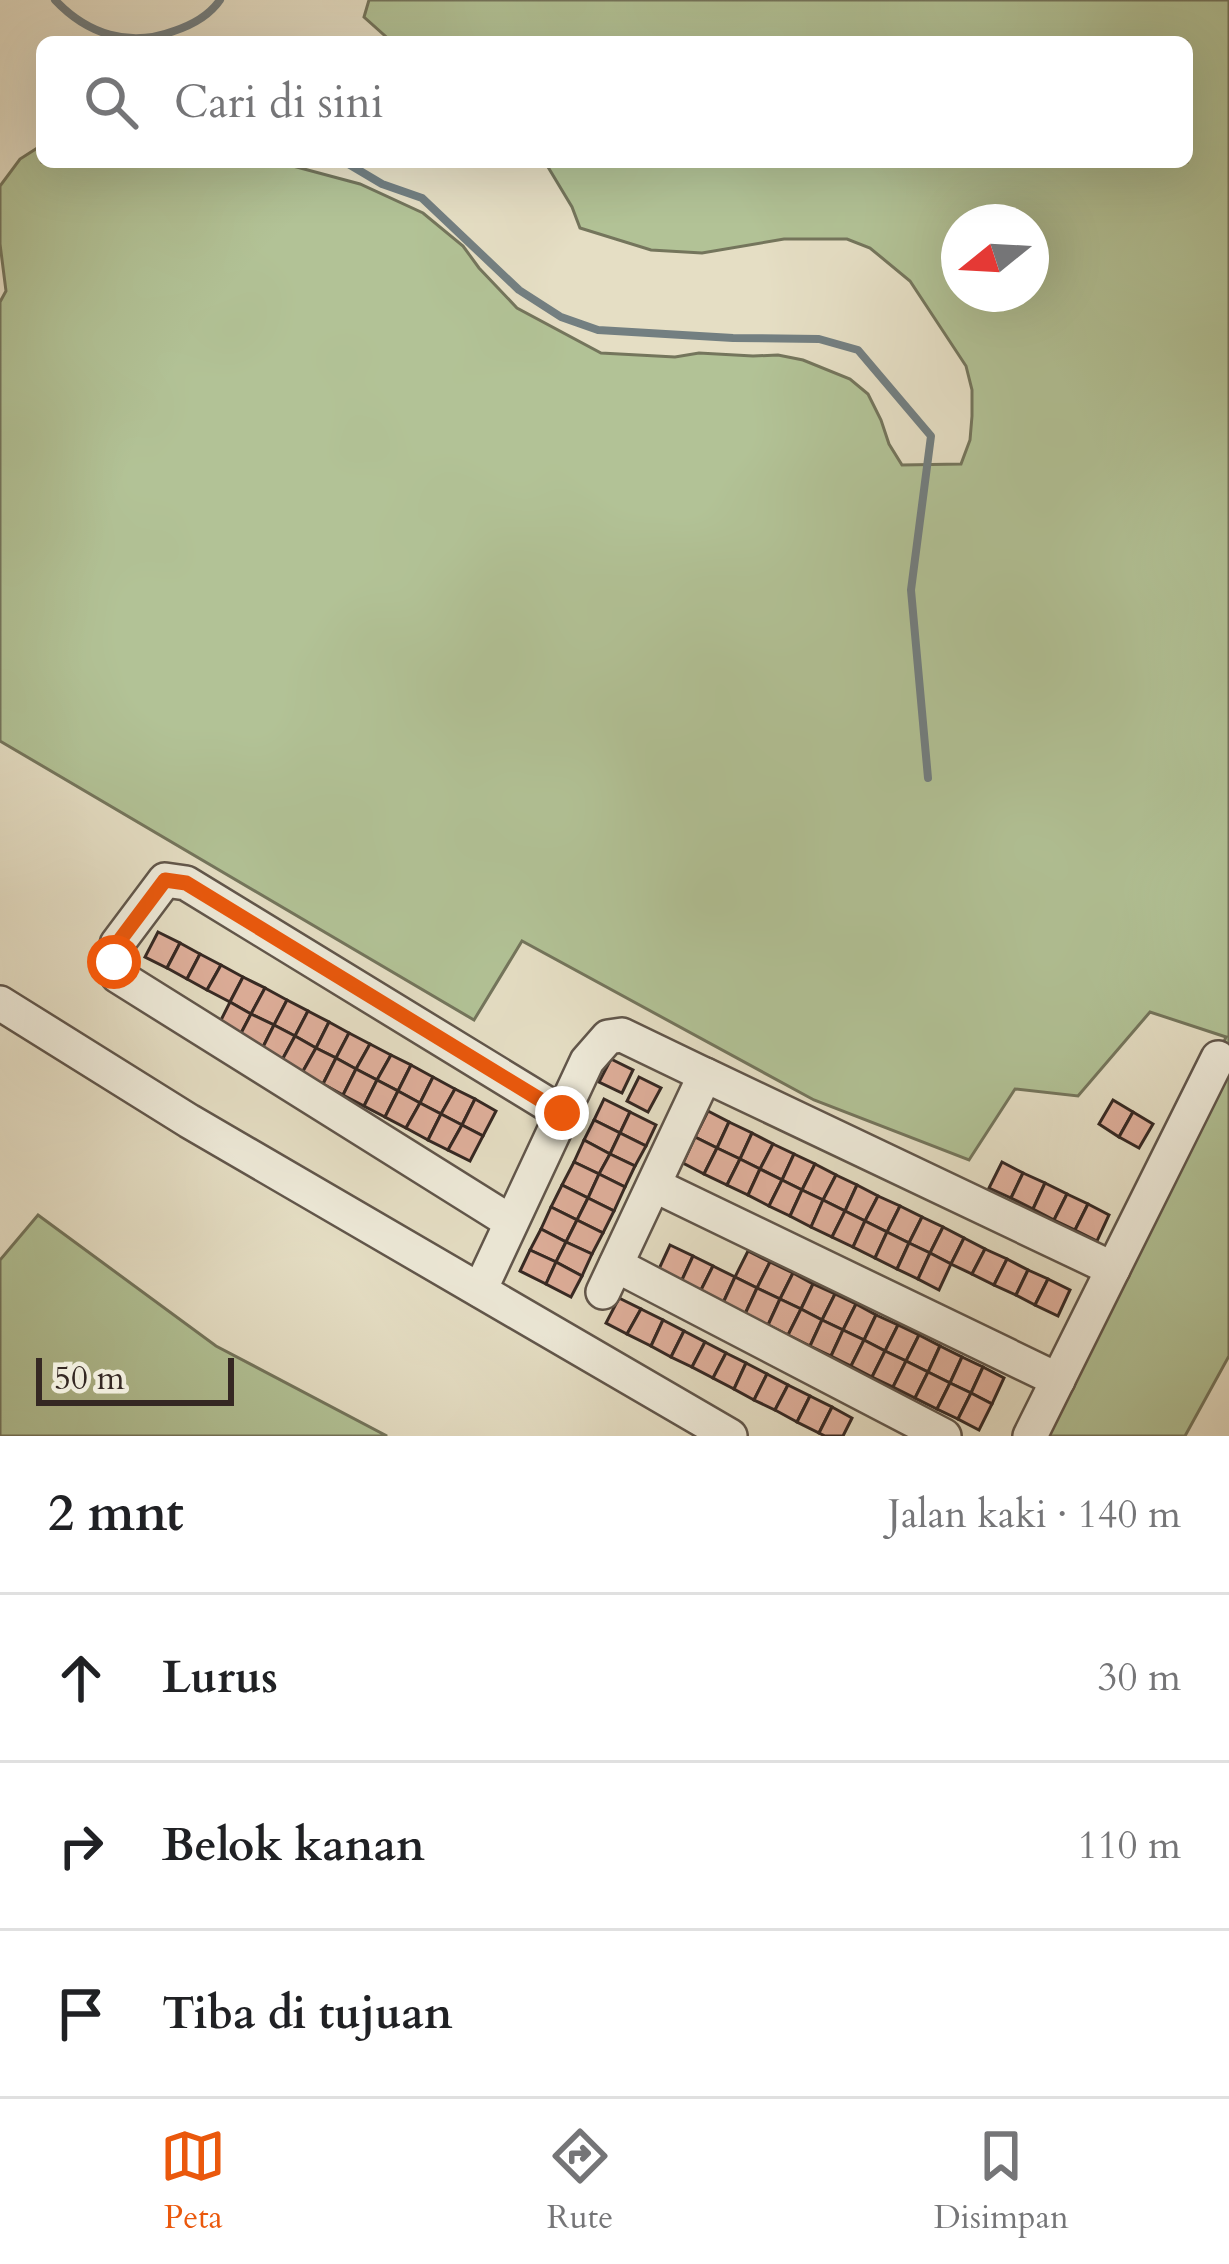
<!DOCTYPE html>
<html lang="id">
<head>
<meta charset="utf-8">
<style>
  body { margin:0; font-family:Cardo,serif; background:#f6f6f6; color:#202124 }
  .compass { position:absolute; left:941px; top:204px; width:108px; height:108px; border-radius:50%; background:#fff; box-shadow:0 12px 48px #0002; rotate:252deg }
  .scale { position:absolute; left:36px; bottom:30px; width:198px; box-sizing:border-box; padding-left:12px; border:6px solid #352823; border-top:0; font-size:33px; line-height:42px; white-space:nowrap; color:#352823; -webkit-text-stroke:9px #eeead9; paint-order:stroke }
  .stop { position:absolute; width:36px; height:36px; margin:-27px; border:9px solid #ea580c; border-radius:50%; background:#fff }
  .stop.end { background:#ea580c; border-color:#fff; box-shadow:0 3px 12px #0008 }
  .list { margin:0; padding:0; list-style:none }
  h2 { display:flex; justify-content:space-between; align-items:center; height:156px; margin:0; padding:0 48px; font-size:51px }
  h2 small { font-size:39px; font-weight:400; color:#757577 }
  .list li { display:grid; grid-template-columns:78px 1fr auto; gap:36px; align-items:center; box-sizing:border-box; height:168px; padding:0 48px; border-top:3px solid #e0e0e0 }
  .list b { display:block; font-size:45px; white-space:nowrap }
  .list em { font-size:39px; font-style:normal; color:#757577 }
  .icon { flex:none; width:66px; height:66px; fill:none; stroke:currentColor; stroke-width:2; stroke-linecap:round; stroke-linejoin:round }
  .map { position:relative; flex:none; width:1229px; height:1436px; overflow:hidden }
  .search { position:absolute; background:#fff; box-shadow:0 12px 48px #0002; left:36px; right:36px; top:36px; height:132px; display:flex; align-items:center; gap:30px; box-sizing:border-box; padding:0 42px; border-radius:18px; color:#757577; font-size:45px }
  .sheet { height:660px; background:#fff }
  nav { display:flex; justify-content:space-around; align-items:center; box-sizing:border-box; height:168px; border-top:3px solid #e0e0e0; background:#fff; font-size:33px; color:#757577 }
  nav a { display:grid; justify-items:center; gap:6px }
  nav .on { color:#ea580c }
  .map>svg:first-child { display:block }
  .green { fill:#b2c296; stroke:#74755c; stroke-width:3; fill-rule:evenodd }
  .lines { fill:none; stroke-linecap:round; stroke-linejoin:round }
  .stream { stroke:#737f81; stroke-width:8 }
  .building { fill:#dfaf9b; stroke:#352823; stroke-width:3 }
  .minor-casing { stroke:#61564b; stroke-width:38 }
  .minor { stroke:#eeead9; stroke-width:33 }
  .route { stroke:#ea580c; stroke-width:15 }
</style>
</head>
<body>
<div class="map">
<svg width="1229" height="1436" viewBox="0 0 1229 1436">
  <rect width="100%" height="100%" fill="#e5dec4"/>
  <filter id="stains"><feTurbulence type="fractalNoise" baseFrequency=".00167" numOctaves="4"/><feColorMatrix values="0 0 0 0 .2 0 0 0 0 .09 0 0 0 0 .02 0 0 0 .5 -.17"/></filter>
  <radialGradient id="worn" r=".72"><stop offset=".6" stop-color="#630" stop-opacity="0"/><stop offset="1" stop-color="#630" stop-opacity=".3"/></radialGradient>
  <!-- green -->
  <g class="green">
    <path d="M 369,0 L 1229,0 L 1229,1356 L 1185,1436 L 1045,1436 L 1226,1037 L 1150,1012 L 1078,1096 L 1015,1089 L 969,1160 L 814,1100 L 522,941 L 474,1020 L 0,741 L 0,302 L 6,291 L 0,244 L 0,186 L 20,159 L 42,145 L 42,162 L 278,162 L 360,184 L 423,213 L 463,246 L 479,268 L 517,308 L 601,353 L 675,357 L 699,353 L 753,356 L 778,355 L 803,360 L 850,379 L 868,394 L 881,420 L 889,444 L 902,465 L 961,464 L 970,440 L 972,416 L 972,390 L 966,366 L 910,281 L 870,248 L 847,239 L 784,239 L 702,253 L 651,250 L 580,228 L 572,207 L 545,162 L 1187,162 L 1187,42 L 392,42 L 364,17 ZM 959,222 L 1031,222 L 1031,294 L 959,294 Z"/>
    <polygon points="38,1215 216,1346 387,1436 0,1436 0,1260"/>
  </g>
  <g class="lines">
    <!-- stream -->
    <g class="stream">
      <path d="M 55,0 C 87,34 129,48 174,31 C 192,25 209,16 220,0"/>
      <polyline points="345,162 382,184 422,198 519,290 561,317 598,330 733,338 819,339 858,350 931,436 911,590 928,778"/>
    </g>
  </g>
  <!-- building -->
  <g class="building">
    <polygon points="158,932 180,943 167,968 145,957"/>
    <polygon points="180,943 200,954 187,979 167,968"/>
    <polygon points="200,954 221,965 207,990 187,979"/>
    <polygon points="221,965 243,977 230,1002 207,990"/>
    <polygon points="243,977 265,988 251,1014 230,1002"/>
    <polygon points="265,988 287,1000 274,1025 251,1014"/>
    <polygon points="287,1000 308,1011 295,1036 274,1025"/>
    <polygon points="230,1002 251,1014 238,1039 217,1028"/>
    <polygon points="308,1011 329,1022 316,1048 295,1036"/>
    <polygon points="251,1014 274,1025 261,1051 238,1039"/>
    <polygon points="329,1022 349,1033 336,1058 316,1048"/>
    <polygon points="274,1025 295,1036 281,1062 261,1051"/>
    <polygon points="349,1033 370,1044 356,1069 336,1058"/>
    <polygon points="295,1036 316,1048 302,1073 281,1062"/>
    <polygon points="370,1044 391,1055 377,1080 356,1069"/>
    <polygon points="316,1048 336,1058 323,1084 302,1073"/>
    <polygon points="391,1055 411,1065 398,1091 377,1080"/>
    <polygon points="336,1058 356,1069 343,1095 323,1084"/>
    <polygon points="611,1059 633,1070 622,1093 599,1082"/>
    <polygon points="411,1065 433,1077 420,1103 398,1091"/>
    <polygon points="356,1069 377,1080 364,1106 343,1095"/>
    <polygon points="433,1077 455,1089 441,1114 420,1103"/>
    <polygon points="639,1077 661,1088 648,1112 627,1101"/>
    <polygon points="377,1080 398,1091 385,1117 364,1106"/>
    <polygon points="455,1089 475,1099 462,1125 441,1114"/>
    <polygon points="398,1091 420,1103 406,1128 385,1117"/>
    <polygon points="475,1099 496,1111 483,1136 462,1125"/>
    <polygon points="604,1099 630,1112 620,1133 594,1120"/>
    <polygon points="1113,1100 1133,1112 1119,1137 1099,1124"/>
    <polygon points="420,1103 441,1114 428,1140 406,1128"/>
    <polygon points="708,1111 729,1122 717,1148 695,1137"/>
    <polygon points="630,1112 656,1125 646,1146 620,1133"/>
    <polygon points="1133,1112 1153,1124 1139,1148 1119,1137"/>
    <polygon points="441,1114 462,1125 448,1150 428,1140"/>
    <polygon points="594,1120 620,1133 610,1154 584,1140"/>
    <polygon points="729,1122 752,1133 740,1159 717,1148"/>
    <polygon points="462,1125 483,1136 470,1161 448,1150"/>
    <polygon points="620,1133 646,1146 635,1166 610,1154"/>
    <polygon points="752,1133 773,1144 760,1169 740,1159"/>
    <polygon points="695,1137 717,1148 704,1174 683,1163"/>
    <polygon points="584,1140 610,1154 599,1174 574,1162"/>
    <polygon points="773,1144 794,1154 782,1180 760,1169"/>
    <polygon points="717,1148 740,1159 727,1185 704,1174"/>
    <polygon points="610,1154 635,1166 625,1187 599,1174"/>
    <polygon points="794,1154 815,1164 802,1190 782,1180"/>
    <polygon points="740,1159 760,1169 748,1195 727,1185"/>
    <polygon points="574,1162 599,1174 588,1198 562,1185"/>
    <polygon points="1002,1162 1023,1173 1011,1198 989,1188"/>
    <polygon points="815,1164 836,1175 823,1200 802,1190"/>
    <polygon points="760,1169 782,1180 769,1206 748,1195"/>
    <polygon points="1023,1173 1045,1183 1033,1209 1011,1198"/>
    <polygon points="599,1174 625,1187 614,1211 588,1198"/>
    <polygon points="836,1175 857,1185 845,1211 823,1200"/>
    <polygon points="782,1180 802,1190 790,1216 769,1206"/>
    <polygon points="1045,1183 1067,1194 1054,1220 1033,1209"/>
    <polygon points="562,1185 588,1198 577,1220 551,1207"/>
    <polygon points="857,1185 878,1196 865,1221 845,1211"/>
    <polygon points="802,1190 823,1200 811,1227 790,1216"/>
    <polygon points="1067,1194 1088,1204 1075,1230 1054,1220"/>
    <polygon points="878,1196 900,1206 887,1232 865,1221"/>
    <polygon points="588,1198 614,1211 603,1233 577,1220"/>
    <polygon points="823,1200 845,1211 832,1237 811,1227"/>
    <polygon points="1088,1204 1109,1215 1097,1241 1075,1230"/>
    <polygon points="900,1206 922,1217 909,1243 887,1232"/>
    <polygon points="551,1207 577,1220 566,1242 541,1229"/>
    <polygon points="845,1211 865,1221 853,1247 832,1237"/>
    <polygon points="922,1217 943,1227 930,1253 909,1243"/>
    <polygon points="577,1220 603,1233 592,1254 566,1242"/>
    <polygon points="865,1221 887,1232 875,1258 853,1247"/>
    <polygon points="943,1227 964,1238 951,1264 930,1253"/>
    <polygon points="541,1229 566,1242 556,1262 530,1250"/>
    <polygon points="887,1232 909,1243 897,1269 875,1258"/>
    <polygon points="964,1238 985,1249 972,1274 951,1264"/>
    <polygon points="566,1242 592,1254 582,1276 556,1262"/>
    <polygon points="909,1243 930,1253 918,1279 897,1269"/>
    <polygon points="670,1245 693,1256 681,1282 658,1271"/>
    <polygon points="985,1249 1007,1259 994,1285 972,1274"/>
    <polygon points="530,1250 556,1262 546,1284 520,1271"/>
    <polygon points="748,1251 770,1262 757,1288 735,1277"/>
    <polygon points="930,1253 951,1264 939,1290 918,1279"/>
    <polygon points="693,1256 713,1266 700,1292 681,1282"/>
    <polygon points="1007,1259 1028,1270 1016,1295 994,1285"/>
    <polygon points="556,1262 582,1276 571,1297 546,1284"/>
    <polygon points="770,1262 793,1273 780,1299 757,1288"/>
    <polygon points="713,1266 735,1277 723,1303 700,1292"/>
    <polygon points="1028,1270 1048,1279 1035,1305 1016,1295"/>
    <polygon points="793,1273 813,1284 801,1309 780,1299"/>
    <polygon points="735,1277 757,1288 745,1314 723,1303"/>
    <polygon points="1048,1279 1070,1290 1058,1316 1035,1305"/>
    <polygon points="813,1284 835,1294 822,1320 801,1309"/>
    <polygon points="757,1288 780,1299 768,1325 745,1314"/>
    <polygon points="835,1294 856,1304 843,1330 822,1320"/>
    <polygon points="619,1298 641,1309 627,1334 606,1323"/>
    <polygon points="780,1299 801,1309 788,1335 768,1325"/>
    <polygon points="856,1304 876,1315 864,1340 843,1330"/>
    <polygon points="641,1309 663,1320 651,1346 627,1334"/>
    <polygon points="801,1309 822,1320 810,1346 788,1335"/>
    <polygon points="876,1315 898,1325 885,1351 864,1340"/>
    <polygon points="663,1320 684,1331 671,1357 651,1346"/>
    <polygon points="822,1320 843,1330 831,1356 810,1346"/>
    <polygon points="898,1325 919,1335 906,1361 885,1351"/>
    <polygon points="843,1330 864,1340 851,1366 831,1356"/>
    <polygon points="684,1331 705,1342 692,1367 671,1357"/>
    <polygon points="919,1335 940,1346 928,1372 906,1361"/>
    <polygon points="864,1340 885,1351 872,1377 851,1366"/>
    <polygon points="705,1342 726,1353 713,1378 692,1367"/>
    <polygon points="940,1346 962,1357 950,1383 928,1372"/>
    <polygon points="885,1351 906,1361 893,1387 872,1377"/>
    <polygon points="726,1353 746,1363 734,1389 713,1378"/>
    <polygon points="962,1357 983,1367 971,1393 950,1383"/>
    <polygon points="906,1361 928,1372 915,1398 893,1387"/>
    <polygon points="746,1363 767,1374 754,1400 734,1389"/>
    <polygon points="983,1367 1004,1378 992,1404 971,1393"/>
    <polygon points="928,1372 950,1383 937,1409 915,1398"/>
    <polygon points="767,1374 788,1385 775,1410 754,1400"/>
    <polygon points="950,1383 971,1393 958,1419 937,1409"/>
    <polygon points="788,1385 810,1396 797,1422 775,1410"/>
    <polygon points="971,1393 992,1404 979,1430 958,1419"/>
    <polygon points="810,1396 832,1407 819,1433 797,1422"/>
    <polygon points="832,1407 852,1418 843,1436 825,1436 819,1433"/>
  </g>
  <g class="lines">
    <defs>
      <g id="minor">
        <polyline points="0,1003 189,1121 730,1436"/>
        <polyline points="654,1185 1058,1380"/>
        <polyline points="511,1222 118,976 114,962 117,944 165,880 186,883 562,1113"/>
        <polyline points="616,1265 944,1436"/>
        <polyline points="1113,1269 1218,1058"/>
        <polyline points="480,1290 587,1061 608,1037 622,1035 705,1075"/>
        <polyline points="603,1292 705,1075 1113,1269 1030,1436"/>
      </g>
    </defs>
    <!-- minor casing -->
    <use href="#minor" class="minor-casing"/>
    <!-- minor -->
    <use href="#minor" class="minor"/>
  </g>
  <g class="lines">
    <!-- route -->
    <polyline class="route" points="114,962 117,944 165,880 186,883 562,1113"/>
  </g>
  <rect width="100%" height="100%" filter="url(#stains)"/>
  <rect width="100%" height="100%" fill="url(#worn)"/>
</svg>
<svg class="compass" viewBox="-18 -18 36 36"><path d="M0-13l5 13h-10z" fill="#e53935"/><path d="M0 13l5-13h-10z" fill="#757577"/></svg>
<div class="scale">50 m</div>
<div class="stop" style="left:114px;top:962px"></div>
<div class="stop end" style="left:562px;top:1113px"></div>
<div class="search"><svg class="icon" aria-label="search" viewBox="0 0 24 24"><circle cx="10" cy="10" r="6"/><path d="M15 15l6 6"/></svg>Cari di sini</div>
</div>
<section class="sheet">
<h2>2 mnt<small>Jalan kaki · 140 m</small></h2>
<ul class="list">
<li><svg class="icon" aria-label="ahead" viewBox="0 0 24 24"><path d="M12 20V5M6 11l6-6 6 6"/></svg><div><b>Lurus</b></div><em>30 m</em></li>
<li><svg class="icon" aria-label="right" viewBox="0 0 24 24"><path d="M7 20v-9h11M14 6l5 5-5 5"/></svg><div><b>Belok kanan</b></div><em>110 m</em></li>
<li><svg class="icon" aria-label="arrive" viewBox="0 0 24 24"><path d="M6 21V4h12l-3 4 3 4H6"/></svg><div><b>Tiba di tujuan</b></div></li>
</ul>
</section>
<nav>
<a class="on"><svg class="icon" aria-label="map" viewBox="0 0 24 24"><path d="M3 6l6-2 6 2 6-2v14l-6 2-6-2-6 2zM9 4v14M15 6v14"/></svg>Peta</a>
<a><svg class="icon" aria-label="directions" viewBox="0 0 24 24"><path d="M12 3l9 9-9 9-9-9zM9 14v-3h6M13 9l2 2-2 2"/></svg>Rute</a>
<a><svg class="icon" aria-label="saved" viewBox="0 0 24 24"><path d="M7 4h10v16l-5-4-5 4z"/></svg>Disimpan</a>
</nav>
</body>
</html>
